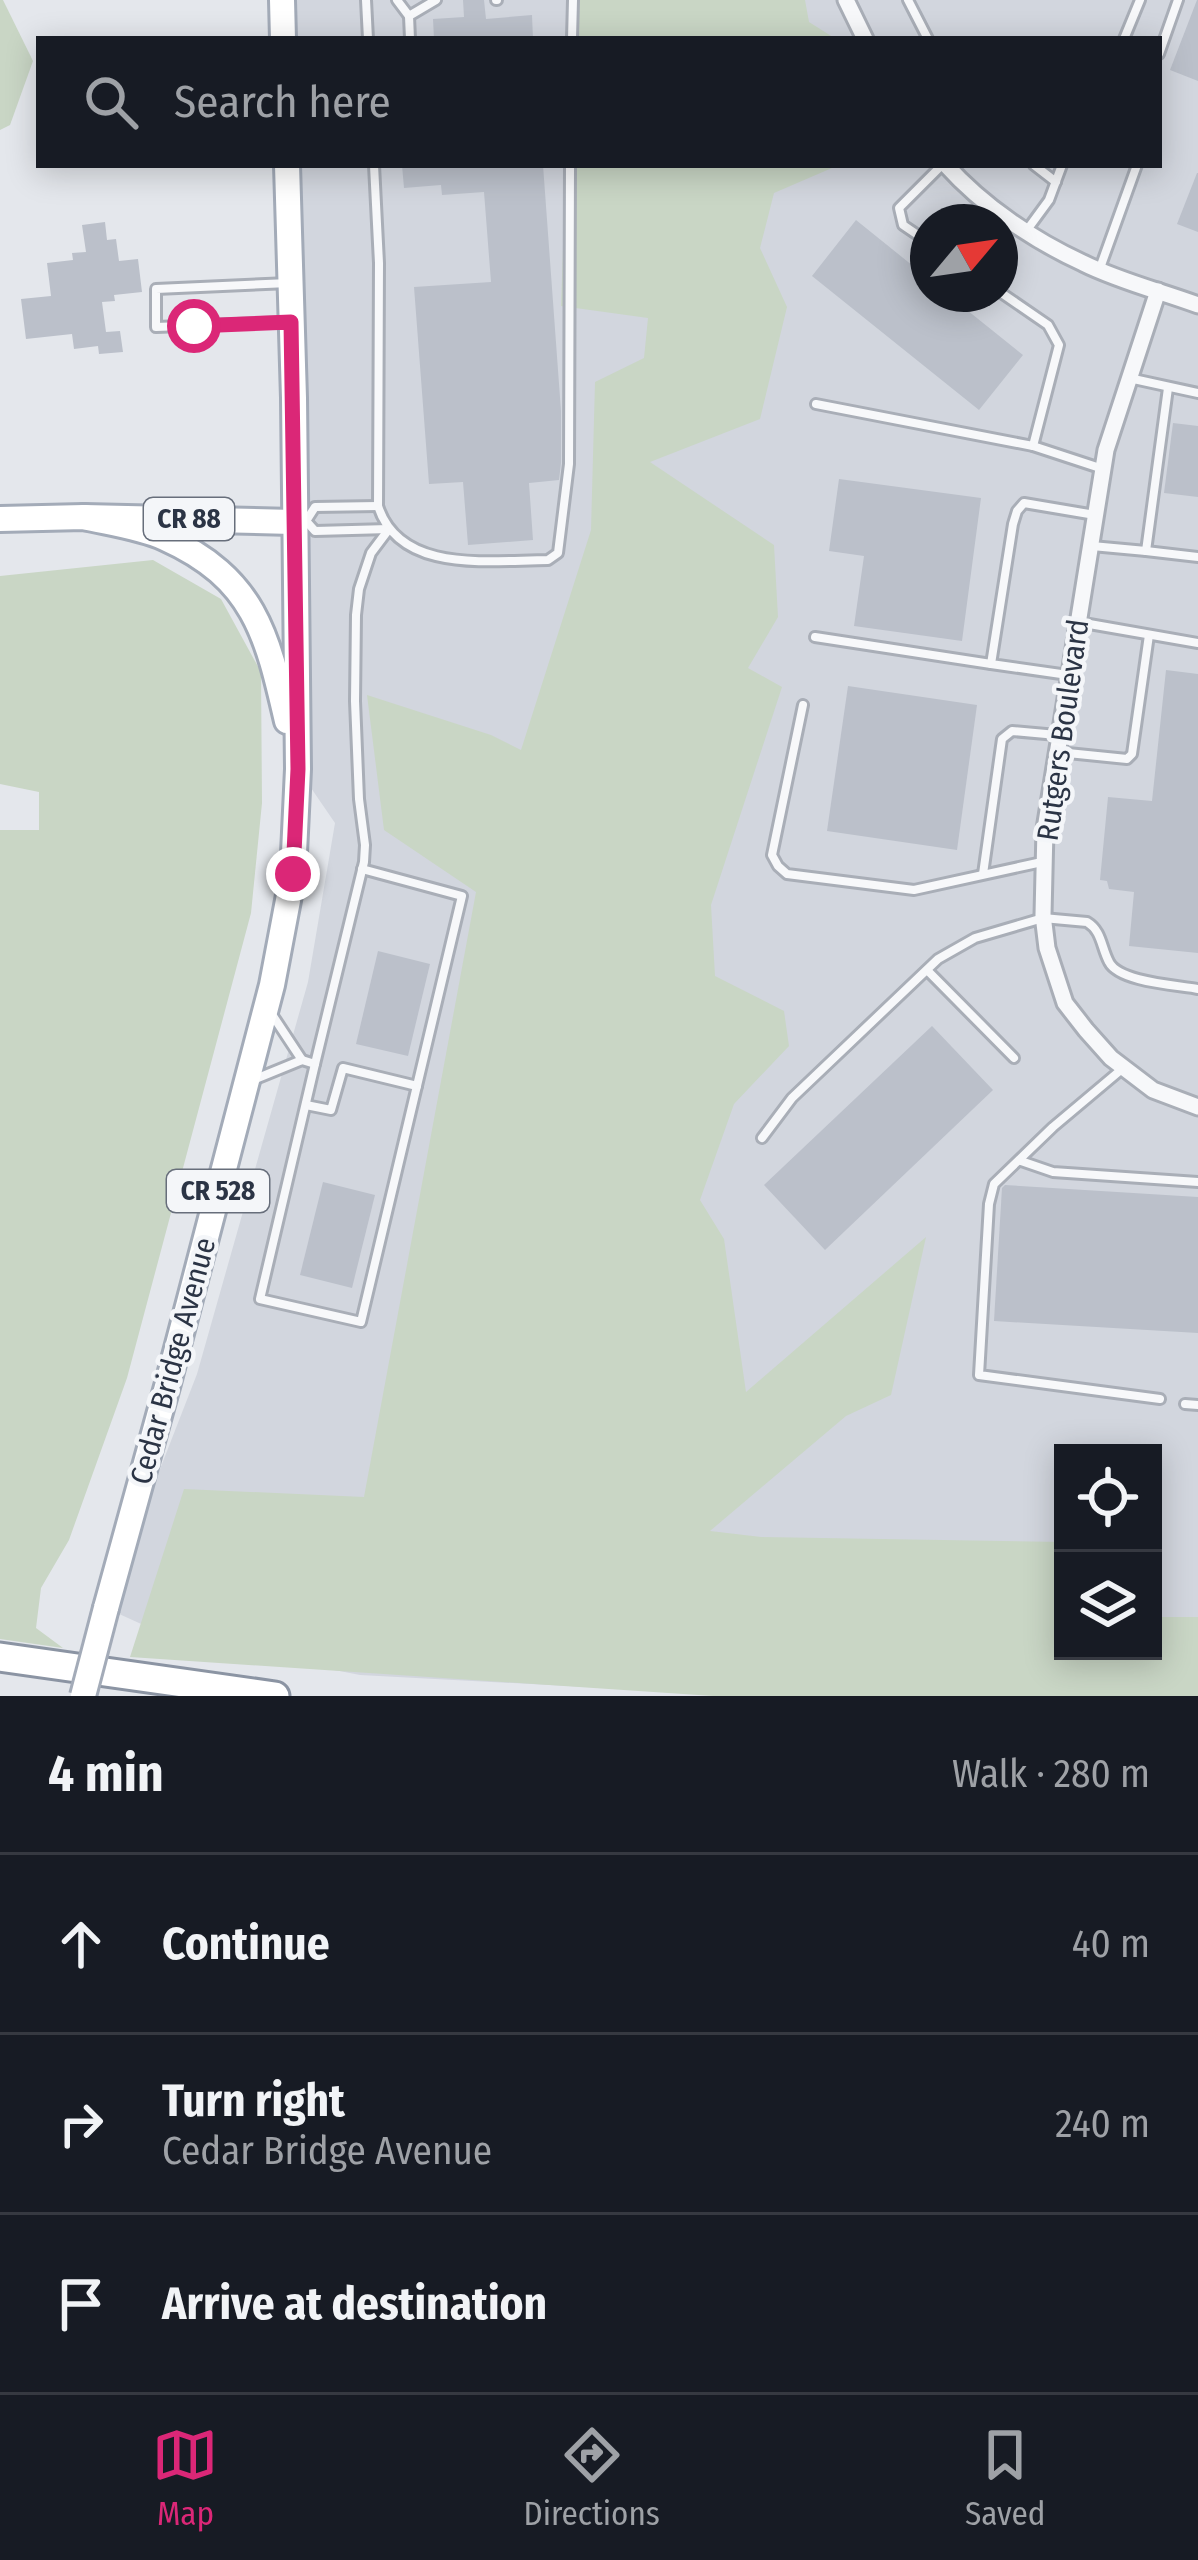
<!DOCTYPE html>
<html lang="en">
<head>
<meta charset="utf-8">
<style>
  body { margin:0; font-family:"Fira Sans Condensed",sans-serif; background:#242831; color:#f1f3f6 }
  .controls { position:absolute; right:36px; bottom:36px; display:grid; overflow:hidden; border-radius:0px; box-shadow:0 6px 30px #0003 }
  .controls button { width:108px; height:108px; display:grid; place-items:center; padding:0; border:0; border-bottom:3px solid #363941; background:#171b24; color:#f1f3f6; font:60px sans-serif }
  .compass { position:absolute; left:910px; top:204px; width:108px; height:108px; border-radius:50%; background:#171b24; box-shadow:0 6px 30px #0003; rotate:61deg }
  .stop { position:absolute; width:36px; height:36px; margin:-27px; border:9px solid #db2777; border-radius:50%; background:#fff }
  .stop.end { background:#db2777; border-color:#fff; box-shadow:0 3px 12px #0008 }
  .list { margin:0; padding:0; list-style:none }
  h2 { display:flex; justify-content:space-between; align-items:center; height:156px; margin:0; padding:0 48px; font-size:51px }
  h2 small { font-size:39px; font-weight:400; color:#9ea1a6 }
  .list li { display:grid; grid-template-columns:78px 1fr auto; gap:36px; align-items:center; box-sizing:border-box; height:180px; padding:0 48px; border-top:3px solid #363941 }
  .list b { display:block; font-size:45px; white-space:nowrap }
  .list p { margin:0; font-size:39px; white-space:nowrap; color:#9ea1a6 }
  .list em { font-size:39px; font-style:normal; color:#9ea1a6 }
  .icon { flex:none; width:66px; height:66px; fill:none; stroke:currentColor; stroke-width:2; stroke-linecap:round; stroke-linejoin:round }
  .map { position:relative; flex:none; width:1198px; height:1696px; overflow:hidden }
  .search { position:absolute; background:#171b24; box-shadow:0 6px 30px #0003; left:36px; right:36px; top:36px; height:132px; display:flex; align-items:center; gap:30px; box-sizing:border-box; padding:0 42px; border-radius:0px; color:#9ea1a6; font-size:45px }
  .sheet { height:696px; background:#171b24 }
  nav { display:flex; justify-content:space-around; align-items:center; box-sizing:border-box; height:168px; border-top:3px solid #363941; background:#171b24; font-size:33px; color:#9ea1a6 }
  nav a { display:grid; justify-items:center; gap:6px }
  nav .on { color:#db2777 }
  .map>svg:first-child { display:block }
  .built { fill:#d2d6de; fill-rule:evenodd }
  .green { fill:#c9d6c5 }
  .building { fill:#bbc0ca }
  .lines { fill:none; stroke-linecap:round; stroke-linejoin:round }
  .lane-casing { stroke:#a9aeb7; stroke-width:14 }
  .street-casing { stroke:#a9aeb7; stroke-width:21 }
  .primary-casing { stroke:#a3abb8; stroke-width:30 }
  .highway-casing { stroke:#8b94a3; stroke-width:33 }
  .lane { stroke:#f7f8fa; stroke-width:8 }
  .street { stroke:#f7f8fa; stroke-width:15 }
  .primary { stroke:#fff; stroke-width:24 }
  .highway { stroke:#fff; stroke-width:27 }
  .primary-bridge-casing { stroke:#a3abb8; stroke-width:30; stroke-linecap:butt }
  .primary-bridge { stroke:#fff; stroke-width:24 }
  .route { stroke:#db2777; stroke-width:15 }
  .labels { text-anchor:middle; stroke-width:9; stroke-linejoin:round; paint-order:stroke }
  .shield { fill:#f4f6f9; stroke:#676e7b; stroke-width:3 }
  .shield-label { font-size:27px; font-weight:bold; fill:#2b3445 }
  .street-label { font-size:30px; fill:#2b3445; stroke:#f4f6f9 }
</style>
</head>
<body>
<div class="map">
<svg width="1198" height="1696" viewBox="0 0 1198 1696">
  <rect width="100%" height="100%" fill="#e4e7ec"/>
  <!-- built -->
  <path class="built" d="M 281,0 L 1198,0 L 1198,1696 L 756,1696 L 360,1675 L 172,1638 L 106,1608 L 197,1374 L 308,982 L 335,823 L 298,769 L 285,165 L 1159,165 L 1159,39 L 282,39 ZM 928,222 L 1000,222 L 1000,294 L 928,294 ZM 1063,1453 L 1153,1453 L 1153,1651 L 1063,1651 Z"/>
  <!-- green -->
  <g class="green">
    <polygon points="0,0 3,0 33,61 10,125 0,130"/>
    <polygon points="571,0 805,0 809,22 836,39 570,39"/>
    <polygon points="566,165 839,165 774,193 760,248 787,307 760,419 650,462 774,545 778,617 748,668 782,687 711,905 715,976 784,1011 789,1046 734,1104 700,1200 724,1239 746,1392 926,1237 891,1395 846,1416 710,1531 761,1537 1063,1542 1063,1651 1153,1651 1153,1617 1198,1617 1198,1696 713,1696 130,1657 184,1489 364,1497 476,892 384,830 367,695 491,735 521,750 591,530 595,382 644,358 648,318 561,306"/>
    <polygon points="153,560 221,599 261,672 262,803 251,913 127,1378 69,1540 41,1588 36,1628 63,1648 0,1639 0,830 39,830 39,792 0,784 0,576"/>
  </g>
  <!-- building -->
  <g class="building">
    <polygon points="463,0 484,0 486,19 532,15 533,39 434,39 433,19 464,17"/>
    <polygon points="1197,0 1198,0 1198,81 1170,70"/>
    <polygon points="402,165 543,165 561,411 561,463 559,480 529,483 533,540 468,545 463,482 429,484 414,287 491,282 484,192 442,195 441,185 404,188"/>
    <polygon points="1197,173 1198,173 1198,232 1177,224"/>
    <polygon points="856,220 928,278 928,294 947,294 1023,355 979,410 812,276"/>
    <polygon points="105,222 107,240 116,239 119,261 138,259 142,292 114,295 115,301 102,302 106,332 120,331 123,352 99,354 98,346 74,349 72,334 26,339 21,299 51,296 47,263 73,260 72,253 86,252 82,225"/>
    <polygon points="1173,423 1198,426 1198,497 1164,493"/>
    <polygon points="839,479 981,498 962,641 854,626 864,556 829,551"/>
    <polygon points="1166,670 1198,674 1198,953 1129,946 1134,892 1109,889 1107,881 1100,880 1108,797 1152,801"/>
    <polygon points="848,686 977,705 957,850 827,831"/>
    <polygon points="378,951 430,964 408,1056 356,1044"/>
    <polygon points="932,1026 993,1090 825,1250 764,1185"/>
    <polygon points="323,1182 375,1195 352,1288 300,1275"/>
    <polygon points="1005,1185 1198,1197 1198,1333 994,1321 1002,1188"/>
  </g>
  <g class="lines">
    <defs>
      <g id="lane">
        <polyline points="366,0 368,39"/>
        <polyline points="397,0 409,16"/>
        <polyline points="496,0 497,0"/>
        <polyline points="908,0 928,39"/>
        <polyline points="410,39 409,16 436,0"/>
        <polyline points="572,39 573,0"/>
        <polyline points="1124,39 1140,0"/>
        <polyline points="1159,54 1178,0"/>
        <path d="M 374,165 L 379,263 L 378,506 C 400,575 492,560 548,560 L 558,553 L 569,464 L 570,165"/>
        <polyline points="1034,165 1056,182"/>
        <polyline points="1027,230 1049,200 1062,165"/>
        <polyline points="928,242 903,225 899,208 942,165"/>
        <polyline points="1100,268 1137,165"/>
        <polyline points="288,322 156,327 156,289 289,283"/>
        <polyline points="1129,378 1198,393"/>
        <polyline points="816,404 1033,446 1059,345 1048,325 1000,292"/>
        <polyline points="1033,446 1103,469"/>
        <polyline points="301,521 306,521 315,531 389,529"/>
        <polyline points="306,521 315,507 378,506"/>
        <polyline points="1092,546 1146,551 1168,388"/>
        <polyline points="1146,551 1198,557"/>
        <polyline points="1078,622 1198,643"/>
        <polyline points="815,637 991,664"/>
        <polyline points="1068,675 991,664 1013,524 1017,511 1024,503 1095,515"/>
        <polyline points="803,705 772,855 778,866 787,874 914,890 1042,862"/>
        <polyline points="1058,752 1127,759 1132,754 1149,635"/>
        <polyline points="983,874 1002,739 1012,731 1057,735"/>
        <polyline points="927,970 1014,1058"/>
        <polyline points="273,1016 302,1060"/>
        <polyline points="315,1064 260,1299 361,1322 462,896 362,869"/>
        <polyline points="1122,1069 1053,1127 994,1184 989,1204 979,1375 1160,1399"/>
        <polyline points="253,1080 302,1060 315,1064 364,862 365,845 359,799 355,701 356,615 359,589 371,553 389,529"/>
        <polyline points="306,1105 331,1110 343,1068 417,1086"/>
        <path d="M 762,1138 L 792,1098 L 938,959 L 975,938 L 1043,918 L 1087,922 C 1102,931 1101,947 1109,962 C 1119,982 1176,985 1198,989"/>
        <polyline points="1021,1161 1053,1172 1198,1182"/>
        <polyline points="1185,1404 1198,1405"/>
      </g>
      <g id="street">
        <polyline points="846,0 865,39"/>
        <path d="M 946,165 C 983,206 1033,240 1083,263 C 1119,281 1160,291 1198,305"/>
        <polyline points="1158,291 1106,450 1045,829 1043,915 1047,948 1065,1003 1086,1030 1111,1058 1153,1090 1198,1107"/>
      </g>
      <g id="primary">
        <polyline points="282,0 283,39"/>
        <path d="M 84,517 C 110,523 141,527 165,538 C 254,578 267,634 287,721"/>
        <polyline points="0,519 84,517 293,522"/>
        <polyline points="106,1608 168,1383 272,985 293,874 298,769 294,398 287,165"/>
      </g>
      <polyline id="highway" points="0,1657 275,1696"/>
    </defs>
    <!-- lane casing -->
    <use href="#lane" class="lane-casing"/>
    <!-- street casing -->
    <use href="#street" class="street-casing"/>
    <!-- primary casing -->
    <use href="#primary" class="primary-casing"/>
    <!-- highway casing -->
    <use href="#highway" class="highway-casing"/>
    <!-- lane -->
    <use href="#lane" class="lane"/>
    <!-- street -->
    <use href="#street" class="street"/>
    <!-- primary -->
    <use href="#primary" class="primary"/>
    <!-- highway -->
    <use href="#highway" class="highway"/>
    <defs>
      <polyline id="primary-bridge" points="83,1696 106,1608"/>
    </defs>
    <!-- primary-bridge casing -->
    <use href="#primary-bridge" class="primary-bridge-casing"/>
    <!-- primary-bridge -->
    <use href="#primary-bridge" class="primary-bridge"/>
  </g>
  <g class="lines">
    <!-- route -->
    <polyline class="route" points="194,326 291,322 298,769 293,874"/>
  </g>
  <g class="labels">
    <!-- shield labels -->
    <g class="shield">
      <rect x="144" y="498" width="90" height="42" rx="9"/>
      <rect x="167" y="1170" width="102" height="42" rx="9"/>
    </g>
    <g class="shield-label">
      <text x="189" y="528">CR 88</text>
      <text x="218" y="1200">CR 528</text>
    </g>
    <!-- street labels -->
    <g class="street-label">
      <text transform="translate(1063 730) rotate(-82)" y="10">Rutgers Boulevard</text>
      <text transform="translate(173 1361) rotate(-75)" y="10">Cedar Bridge Avenue</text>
    </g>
  </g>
</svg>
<div class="controls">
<button><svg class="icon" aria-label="locate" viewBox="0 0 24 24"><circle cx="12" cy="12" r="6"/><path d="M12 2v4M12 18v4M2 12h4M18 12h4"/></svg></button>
<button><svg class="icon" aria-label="layers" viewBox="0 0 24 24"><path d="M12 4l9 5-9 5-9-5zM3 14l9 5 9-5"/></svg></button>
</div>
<svg class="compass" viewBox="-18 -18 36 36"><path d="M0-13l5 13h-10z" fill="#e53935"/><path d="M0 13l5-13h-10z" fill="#9ea1a6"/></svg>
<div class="stop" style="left:194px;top:326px"></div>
<div class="stop end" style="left:293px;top:874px"></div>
<div class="search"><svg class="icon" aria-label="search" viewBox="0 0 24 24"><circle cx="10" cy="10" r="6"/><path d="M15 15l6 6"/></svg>Search here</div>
</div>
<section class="sheet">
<h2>4 min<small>Walk · 280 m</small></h2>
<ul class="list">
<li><svg class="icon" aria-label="ahead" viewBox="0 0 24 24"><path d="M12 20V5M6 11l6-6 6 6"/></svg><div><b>Continue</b></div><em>40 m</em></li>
<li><svg class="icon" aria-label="right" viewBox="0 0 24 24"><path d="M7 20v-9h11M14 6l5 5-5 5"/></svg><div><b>Turn right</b><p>Cedar Bridge Avenue</p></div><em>240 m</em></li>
<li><svg class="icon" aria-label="arrive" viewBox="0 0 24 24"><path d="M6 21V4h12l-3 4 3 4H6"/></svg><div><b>Arrive at destination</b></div></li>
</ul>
</section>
<nav>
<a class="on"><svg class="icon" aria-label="map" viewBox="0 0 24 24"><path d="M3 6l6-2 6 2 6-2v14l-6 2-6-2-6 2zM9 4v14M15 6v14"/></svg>Map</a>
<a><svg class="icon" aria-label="directions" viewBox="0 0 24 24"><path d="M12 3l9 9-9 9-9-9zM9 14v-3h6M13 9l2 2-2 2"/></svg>Directions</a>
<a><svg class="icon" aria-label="saved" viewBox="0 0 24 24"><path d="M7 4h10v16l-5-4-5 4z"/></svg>Saved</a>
</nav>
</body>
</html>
